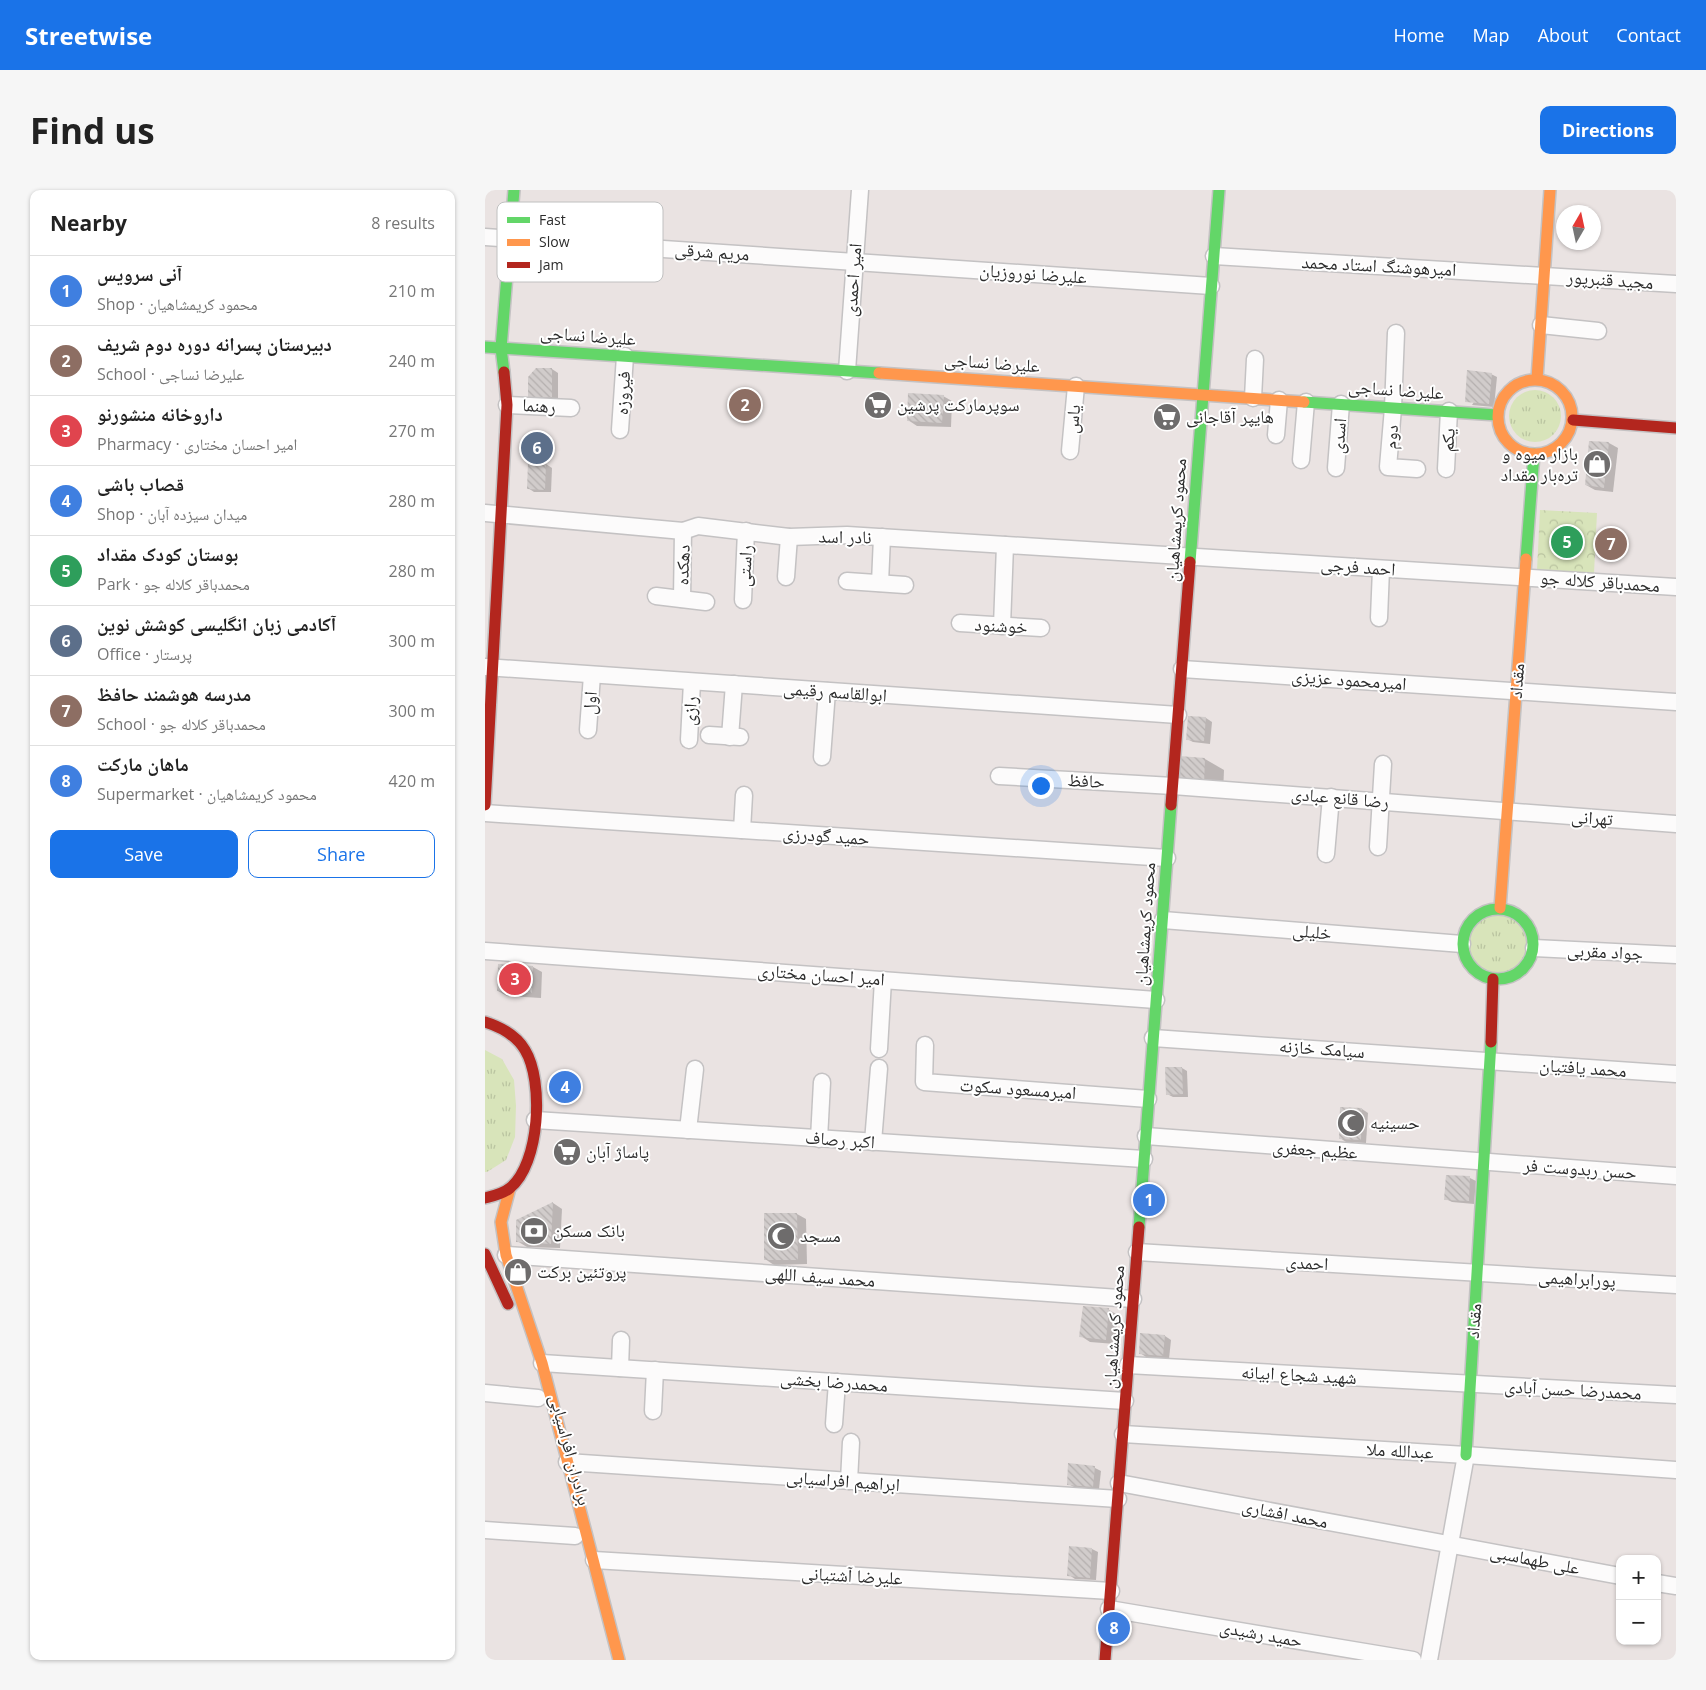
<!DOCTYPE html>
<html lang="en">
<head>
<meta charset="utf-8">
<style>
  body { margin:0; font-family:"Open Sans","Noto Naskh Arabic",sans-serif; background:#f6f6f6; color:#222 }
  .controls { position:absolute; right:15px; bottom:15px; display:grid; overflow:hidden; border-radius:10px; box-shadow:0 1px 4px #0004 }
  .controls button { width:45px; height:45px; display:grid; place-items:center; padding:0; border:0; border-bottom:1px solid #e0e0e0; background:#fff; color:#222; font:25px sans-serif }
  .compass { position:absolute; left:1071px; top:15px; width:45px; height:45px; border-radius:50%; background:#fff; box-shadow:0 1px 4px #0004; rotate:9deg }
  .you { position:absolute; left:555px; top:595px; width:18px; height:18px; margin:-12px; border:4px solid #fff; border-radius:50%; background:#1a73e8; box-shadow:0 0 0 8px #1a73e833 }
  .badge { display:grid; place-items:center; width:32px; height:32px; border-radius:50%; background:#1a73e8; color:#fff; font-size:16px; font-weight:700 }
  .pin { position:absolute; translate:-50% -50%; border:2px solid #fff; box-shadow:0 1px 5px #0006 }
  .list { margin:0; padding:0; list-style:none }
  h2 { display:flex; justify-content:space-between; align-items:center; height:65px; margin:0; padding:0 20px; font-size:21px }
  h2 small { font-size:16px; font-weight:400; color:#767676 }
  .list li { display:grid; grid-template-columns:32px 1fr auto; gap:15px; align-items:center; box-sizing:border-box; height:70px; padding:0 20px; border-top:1px solid #e0e0e0 }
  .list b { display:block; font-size:19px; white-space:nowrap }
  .list p { margin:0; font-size:16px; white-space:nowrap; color:#767676 }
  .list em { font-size:16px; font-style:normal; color:#767676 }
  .actions { display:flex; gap:10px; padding:15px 20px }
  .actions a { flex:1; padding:11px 0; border:1px solid #1a73e8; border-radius:10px; text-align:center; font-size:18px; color:#1a73e8 }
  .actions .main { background:#1a73e8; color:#fff }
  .map { position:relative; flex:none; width:1191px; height:1470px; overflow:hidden; border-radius:10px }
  header { display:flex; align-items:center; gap:30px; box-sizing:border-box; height:70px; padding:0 25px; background:#1a73e8; color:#fff }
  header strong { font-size:24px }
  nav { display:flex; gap:28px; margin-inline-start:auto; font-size:18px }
  .intro { display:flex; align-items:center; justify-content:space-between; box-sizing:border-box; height:120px; padding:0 30px }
  h1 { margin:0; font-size:35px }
  .button { padding:12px 22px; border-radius:10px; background:#1a73e8; color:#fff; font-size:18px; font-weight:700 }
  main { display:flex; gap:30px; padding:0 30px }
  aside { flex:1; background:#fff; border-radius:10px; box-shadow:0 1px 4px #0004 }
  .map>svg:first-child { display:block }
  .grass { fill:url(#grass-tufts) }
  .park { fill:url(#park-crowns) }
  .shadow { fill:#0003 }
  .building { fill:url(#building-back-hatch) }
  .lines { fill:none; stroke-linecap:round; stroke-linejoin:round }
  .street-casing { stroke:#c4c2c3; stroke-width:19 }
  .fast-casing { stroke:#c4c2c3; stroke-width:14 }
  .slow-casing { stroke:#c4c2c3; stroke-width:14 }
  .jam-casing { stroke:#c4c2c3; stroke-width:14 }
  .street { stroke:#fcfbfb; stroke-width:16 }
  .fast { stroke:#63d668; stroke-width:11 }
  .slow { stroke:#ff974d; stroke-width:11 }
  .jam { stroke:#b3261e; stroke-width:11 }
  .labels { text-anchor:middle; stroke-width:4; stroke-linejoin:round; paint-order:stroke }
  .street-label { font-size:18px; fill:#2c2c2c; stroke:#fff }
  .poi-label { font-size:18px; fill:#2c2c2c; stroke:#fff; text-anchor:start }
  .key { fill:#fff; stroke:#c0c0c0; stroke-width:1 }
  .key-label { font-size:14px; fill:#2c2c2c }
</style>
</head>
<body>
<header>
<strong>Streetwise</strong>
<nav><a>Home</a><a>Map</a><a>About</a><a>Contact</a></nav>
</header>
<div class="intro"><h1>Find us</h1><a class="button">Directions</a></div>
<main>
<aside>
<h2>Nearby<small>8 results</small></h2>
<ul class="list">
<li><span class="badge" style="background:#3f7fe0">1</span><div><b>آنی سرویس</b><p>Shop · محمود کریمشاهیان</p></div><em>210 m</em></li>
<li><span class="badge" style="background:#8d6e63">2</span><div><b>دبیرستان پسرانه دوره دوم شریف</b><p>School · علیرضا نساجی</p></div><em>240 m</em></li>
<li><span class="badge" style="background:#e0444e">3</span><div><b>داروخانه منشورنو</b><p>Pharmacy · امیر احسان مختاری</p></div><em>270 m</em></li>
<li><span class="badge" style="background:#3f7fe0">4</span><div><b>قصاب باشی</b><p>Shop · میدان سیزده آبان</p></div><em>280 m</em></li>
<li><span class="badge" style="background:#2e9e5b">5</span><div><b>بوستان کودک مقداد</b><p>Park · محمدباقر کلاله جو</p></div><em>280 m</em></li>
<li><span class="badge" style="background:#5c6f8a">6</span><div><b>آکادمی زبان انگلیسی کوشش نوین</b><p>Office · پرستار</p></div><em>300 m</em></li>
<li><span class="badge" style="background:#8d6e63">7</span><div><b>مدرسه هوشمند حافظ</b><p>School · محمدباقر کلاله جو</p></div><em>300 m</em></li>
<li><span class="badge" style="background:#3f7fe0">8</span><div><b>ماهان مارکت</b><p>Supermarket · محمود کریمشاهیان</p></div><em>420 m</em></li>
</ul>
<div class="actions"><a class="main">Save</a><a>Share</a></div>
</aside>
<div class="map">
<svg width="1191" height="1470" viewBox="0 0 1191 1470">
  <defs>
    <pattern id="grass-tufts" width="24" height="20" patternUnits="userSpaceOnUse" patternTransform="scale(1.25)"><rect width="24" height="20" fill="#d8e4ba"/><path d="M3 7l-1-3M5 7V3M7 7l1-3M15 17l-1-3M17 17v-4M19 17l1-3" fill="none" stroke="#bac4a0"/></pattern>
    <pattern id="park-crowns" width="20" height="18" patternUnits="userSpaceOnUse" patternTransform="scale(1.25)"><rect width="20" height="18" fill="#d8e4ba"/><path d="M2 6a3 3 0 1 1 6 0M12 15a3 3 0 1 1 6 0" fill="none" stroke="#bac4a0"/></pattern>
    <pattern id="building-back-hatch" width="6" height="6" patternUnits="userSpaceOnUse" patternTransform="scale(1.25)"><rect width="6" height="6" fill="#d1cccb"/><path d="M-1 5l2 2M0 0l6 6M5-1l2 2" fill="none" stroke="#b4afae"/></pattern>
  </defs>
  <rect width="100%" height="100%" fill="#eae3e2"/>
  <!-- grass -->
  <g class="grass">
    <circle cx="1050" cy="226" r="26"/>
    <circle cx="1013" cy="754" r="30"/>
    <polygon points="0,860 17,869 29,890 31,916 30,947 21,970 2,982 0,982"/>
  </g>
  <!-- park -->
  <polygon class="park" points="1055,320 1112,323 1109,383 1052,380"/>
  <!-- shadow -->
  <g class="shadow">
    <polygon points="67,179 73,183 73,210 50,210 44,206"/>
    <polygon points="1006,184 1012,187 1009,217 987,215"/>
    <polygon points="458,206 467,211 466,237 432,236 423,230"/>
    <polygon points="1124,253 1133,258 1128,302 1110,300 1101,295"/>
    <polygon points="44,274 61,274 67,278 66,302 49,302 43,298"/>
    <polygon points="704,527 721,528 727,532 725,554 708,552 702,549"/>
    <polygon points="720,569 739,580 738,604 693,592"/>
    <polygon points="14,775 48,777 57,782 56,808 22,806 13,801"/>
    <polygon points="697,878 702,881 703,907 688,907 682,904"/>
    <polygon points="857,918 877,919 883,923 881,953 861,952 855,948"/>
    <polygon points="962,986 985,988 991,991 989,1014 967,1012 961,1009"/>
    <polygon points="68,1013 77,1019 75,1058 42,1057 32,1051 33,1031"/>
    <polygon points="280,1024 312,1024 321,1029 322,1074 289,1075 280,1069"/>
    <polygon points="624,1120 633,1125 630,1154 605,1152 596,1146"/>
    <polygon points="680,1146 686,1150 684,1169 661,1167 655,1163"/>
    <polygon points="610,1278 616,1281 614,1299 589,1297 583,1294"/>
    <polygon points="607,1359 613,1362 611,1390 590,1389 584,1385"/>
  </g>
  <!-- building -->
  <g class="building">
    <polygon points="51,178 67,178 67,207 43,207 43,187"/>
    <polygon points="982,180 1007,183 1004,214 980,212"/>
    <polygon points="423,203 459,205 457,233 422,231"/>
    <polygon points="1104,251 1124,252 1119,298 1100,295"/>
    <polygon points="43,272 61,273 60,300 42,299"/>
    <polygon points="703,526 721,527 719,551 701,550"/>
    <polygon points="694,566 720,568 719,594 692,593"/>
    <polygon points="13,774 48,776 47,803 12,801"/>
    <polygon points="680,877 697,877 698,904 681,905"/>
    <polygon points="855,917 877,918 876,950 854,949"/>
    <polygon points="961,985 985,986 984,1011 959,1010"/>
    <polygon points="68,1012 66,1054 31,1052 31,1030"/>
    <polygon points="279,1023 312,1023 313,1070 279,1070"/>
    <polygon points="598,1116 624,1118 621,1150 594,1147"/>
    <polygon points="655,1143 680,1145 678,1166 654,1164"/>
    <polygon points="583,1273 610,1276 608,1297 582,1295"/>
    <polygon points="584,1356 607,1358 605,1388 582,1386"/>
  </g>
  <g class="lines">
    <defs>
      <g id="street">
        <polyline points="0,47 726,96"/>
        <polyline points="729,66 1191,94"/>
        <polyline points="1056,135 1113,141"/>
        <polyline points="911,143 908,218 903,277 932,279"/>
        <polyline points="362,181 375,0"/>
        <polyline points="768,208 770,169"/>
        <polyline points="22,215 86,218"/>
        <polyline points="135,240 140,166"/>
        <polyline points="791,245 794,210"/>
        <polyline points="585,261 591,196"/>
        <polyline points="816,270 821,212"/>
        <polyline points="851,278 856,214"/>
        <polyline points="961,279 964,221"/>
        <polyline points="0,323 198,341 213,336 304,347 362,345 1191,397"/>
        <polyline points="301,387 304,347"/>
        <polyline points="362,391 420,395"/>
        <polyline points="395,393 397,347"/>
        <polyline points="171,406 221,412"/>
        <polyline points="197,409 198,341"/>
        <polyline points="258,410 261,341"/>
        <polyline points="894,428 896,379"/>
        <polyline points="475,433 556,438"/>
        <polyline points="517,436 520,355"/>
        <polyline points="0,477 693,525"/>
        <polyline points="697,479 1191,512"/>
        <polyline points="103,540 107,485"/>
        <polyline points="224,545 255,547"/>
        <polyline points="245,547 249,494"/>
        <polyline points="204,550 207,492"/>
        <polyline points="337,567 342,501"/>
        <polyline points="514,586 688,596 1191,634"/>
        <polyline points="0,623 682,668"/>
        <polyline points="257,640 259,605"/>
        <polyline points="893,657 898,574"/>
        <polyline points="841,664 846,607"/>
        <polyline points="678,730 977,754"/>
        <polyline points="1049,758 1191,765"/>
        <polyline points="0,761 671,810"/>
        <polyline points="668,848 1191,884"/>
        <polyline points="440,855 439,892 663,909"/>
        <polyline points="394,859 398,790"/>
        <polyline points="50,930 659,969"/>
        <polyline points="203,940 210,879"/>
        <polyline points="661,946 1191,986"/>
        <polyline points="334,949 337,892"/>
        <polyline points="388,952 394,878"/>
        <polyline points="652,1062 1191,1095"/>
        <polyline points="21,1065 648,1109"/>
        <polyline points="57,1173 640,1211"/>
        <polyline points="643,1175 1191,1205"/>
        <polyline points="135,1178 136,1150"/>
        <polyline points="0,1203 53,1208"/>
        <polyline points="168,1221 170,1180"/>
        <polyline points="349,1234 352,1192"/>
        <polyline points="638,1244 981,1265 1191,1280"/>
        <polyline points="82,1272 633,1309"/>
        <polyline points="364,1291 366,1252"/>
        <polyline points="634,1293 1135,1386"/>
        <polyline points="0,1340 90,1346"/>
        <polyline points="109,1370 626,1401"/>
        <polyline points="1172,1393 1191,1396"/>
        <polyline points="624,1419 928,1470"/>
        <polyline points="944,1470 981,1265"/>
      </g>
      <g id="fast">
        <polyline points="0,157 394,183"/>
        <polyline points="19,182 16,158 29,0"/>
        <polyline points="819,212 1012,225"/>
        <polyline points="1041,369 1049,264"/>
        <polyline points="705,372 734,0"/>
        <circle cx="1013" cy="754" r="35"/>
        <polyline points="654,1037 686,615"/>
        <polyline points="981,1265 1006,852"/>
      </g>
      <g id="slow">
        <polyline points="394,183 819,212"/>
        <polyline points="1052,189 1065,0"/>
        <circle cx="1050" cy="227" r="37"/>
        <polyline points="1015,718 1041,369"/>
        <polyline points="25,998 16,1032 21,1065 57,1173 134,1470"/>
      </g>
      <g id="jam">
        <polyline points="1088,230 1191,238"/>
        <polyline points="0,615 22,215 19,182"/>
        <polyline points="686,615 705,372"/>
        <path d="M 0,832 C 16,837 31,845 40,860 C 59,891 55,974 25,998 C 18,1004 8,1006 0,1008"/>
        <polyline points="1006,852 1008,789"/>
        <polyline points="0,1064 23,1114"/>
        <polyline points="620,1470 654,1037"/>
      </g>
    </defs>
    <!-- street casing -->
    <use href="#street" class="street-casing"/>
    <!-- fast casing -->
    <use href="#fast" class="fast-casing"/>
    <!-- slow casing -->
    <use href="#slow" class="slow-casing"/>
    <!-- jam casing -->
    <use href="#jam" class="jam-casing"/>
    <!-- street -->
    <use href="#street" class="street"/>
    <!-- fast -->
    <use href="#fast" class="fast"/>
    <!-- slow -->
    <use href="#slow" class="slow"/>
    <!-- jam -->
    <use href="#jam" class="jam"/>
  </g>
  <!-- icons -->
  <defs>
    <symbol id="supermarket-disc" viewBox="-11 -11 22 22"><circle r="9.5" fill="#6e6c6c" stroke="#fff"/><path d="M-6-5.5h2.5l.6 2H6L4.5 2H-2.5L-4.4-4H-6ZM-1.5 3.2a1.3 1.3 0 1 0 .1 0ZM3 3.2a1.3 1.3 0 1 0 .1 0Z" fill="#fff"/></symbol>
    <symbol id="shop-disc" viewBox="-11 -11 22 22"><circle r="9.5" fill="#6e6c6c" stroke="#fff"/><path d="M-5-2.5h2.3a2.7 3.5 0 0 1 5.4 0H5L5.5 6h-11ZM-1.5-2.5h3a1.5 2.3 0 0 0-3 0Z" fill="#fff"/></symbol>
    <symbol id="mosque-disc" viewBox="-11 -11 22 22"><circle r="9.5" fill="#6e6c6c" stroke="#fff"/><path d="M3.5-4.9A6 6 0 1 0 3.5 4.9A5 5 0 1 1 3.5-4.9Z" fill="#fff"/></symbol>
    <symbol id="bank-disc" viewBox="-11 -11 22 22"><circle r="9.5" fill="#6e6c6c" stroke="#fff"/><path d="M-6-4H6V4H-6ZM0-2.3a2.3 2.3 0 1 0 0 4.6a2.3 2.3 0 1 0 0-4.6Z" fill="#fff"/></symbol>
  </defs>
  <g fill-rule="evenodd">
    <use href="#supermarket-disc" x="377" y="199" width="32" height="32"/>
    <use href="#supermarket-disc" x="666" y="211" width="32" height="32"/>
    <use href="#shop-disc" x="1096" y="258" width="32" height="32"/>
    <use href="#mosque-disc" x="850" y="917" width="32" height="32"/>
    <use href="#supermarket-disc" x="66" y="946" width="32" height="32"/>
    <use href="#bank-disc" x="33" y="1025" width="32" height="32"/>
    <use href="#mosque-disc" x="280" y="1030" width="32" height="32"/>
    <use href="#shop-disc" x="17" y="1066" width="32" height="32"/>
  </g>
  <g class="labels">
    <!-- street labels -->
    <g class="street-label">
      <text transform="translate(227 62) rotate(4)" y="6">مریم شرقی</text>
      <text transform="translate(894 76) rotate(3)" y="6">امیرهوشنگ استاد محمد</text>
      <text transform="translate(548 84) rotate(4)" y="6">علیرضا نوروزیان</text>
      <text transform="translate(368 90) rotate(-86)" y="6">امیر احمدی</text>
      <text transform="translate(1125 90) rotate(4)" y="6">مجید قنبرپور</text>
      <text transform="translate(103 146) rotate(4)" y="6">علیرضا نساجی</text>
      <text transform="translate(507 173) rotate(4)" y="6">علیرضا نساجی</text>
      <text transform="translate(911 200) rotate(4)" y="6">علیرضا نساجی</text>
      <text transform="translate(138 203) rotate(-87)" y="6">فیروزه</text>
      <text transform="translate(54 216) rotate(3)" y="6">رهنما</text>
      <text transform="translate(588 229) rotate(-85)" y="6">یاس</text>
      <text transform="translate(854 246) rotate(-86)" y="6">اسدی</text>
      <text transform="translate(906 247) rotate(-85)" y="6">دوم</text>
      <text transform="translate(963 250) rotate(-86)" y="6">یکم</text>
      <text transform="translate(691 330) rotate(-86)" y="6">محمود کریمشاهیان</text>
      <text transform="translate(360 347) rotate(1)" y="6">نادر اسد</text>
      <text transform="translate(198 375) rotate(-88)" y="6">دهکده</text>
      <text transform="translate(260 376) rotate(-87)" y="6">راستی</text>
      <text transform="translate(873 377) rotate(4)" y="6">احمد فرجی</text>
      <text transform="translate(1115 392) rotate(4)" y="6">محمدباقر کلاله جو</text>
      <text transform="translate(516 436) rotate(3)" y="6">خوشنود</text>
      <text transform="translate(864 490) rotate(4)" y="6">امیرمحمود عزیزی</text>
      <text transform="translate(1032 491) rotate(-86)" y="6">مقداد</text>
      <text transform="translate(350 502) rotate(4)" y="6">ابوالقاسم رقیمی</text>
      <text transform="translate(105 513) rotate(-86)" y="6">اول</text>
      <text transform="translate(205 521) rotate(-87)" y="6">رازی</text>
      <text transform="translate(601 591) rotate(3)" y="6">حافظ</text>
      <text transform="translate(855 608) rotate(5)" y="6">رضا قانع عبادی</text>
      <text transform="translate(1107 628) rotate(4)" y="6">تهرانی</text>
      <text transform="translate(341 646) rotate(4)" y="6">حمید گودرزی</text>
      <text transform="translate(660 734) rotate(-86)" y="6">محمود کریمشاهیان</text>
      <text transform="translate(827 742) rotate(5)" y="6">خلیلی</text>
      <text transform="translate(1120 762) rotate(3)" y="6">جواد مقربی</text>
      <text transform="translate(336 785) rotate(4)" y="6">امیر احسان مختاری</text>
      <text transform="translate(837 859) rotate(4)" y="6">سیامک خازنه</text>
      <text transform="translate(1098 878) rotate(4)" y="6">محمد یافتیان</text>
      <text transform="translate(533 899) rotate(4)" y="6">امیرمسعود سکوت</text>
      <text transform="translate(355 950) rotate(4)" y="6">اکبر رصاف</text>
      <text transform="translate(830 960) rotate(4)" y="6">عظیم جعفری</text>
      <text transform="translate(1095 979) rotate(4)" y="6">حسن ربدوست فر</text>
      <text transform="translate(822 1073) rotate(3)" y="6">احمدی</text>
      <text transform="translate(335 1087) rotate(4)" y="6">محمد سیف اللهی</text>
      <text transform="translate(1092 1089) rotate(3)" y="6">پورابراهیمی</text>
      <text transform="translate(989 1131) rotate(-86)" y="6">مقداد</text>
      <text transform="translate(629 1137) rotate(-86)" y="6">محمود کریمشاهیان</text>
      <text transform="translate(814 1185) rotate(3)" y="6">شهید شجاع ابیانه</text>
      <text transform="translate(349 1192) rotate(4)" y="6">محمدرضا بخشی</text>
      <text transform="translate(1088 1200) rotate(3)" y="6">محمدرضا حسن آبادی</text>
      <text transform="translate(85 1260) rotate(75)" y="6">برادران افراسیابی</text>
      <text transform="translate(915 1261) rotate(3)" y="6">عبدالله ملا</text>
      <text transform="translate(358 1291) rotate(4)" y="6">ابراهیم افراسیابی</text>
      <text transform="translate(800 1324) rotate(11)" y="6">محمد افشاری</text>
      <text transform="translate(1050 1370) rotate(11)" y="6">علی طهماسبی</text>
      <text transform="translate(367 1386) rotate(3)" y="6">علیرضا آشتیانی</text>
      <text transform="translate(776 1444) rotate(10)" y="6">حمید رشیدی</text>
    </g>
    <!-- poi labels -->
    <g class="poi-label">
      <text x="412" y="221">سوپرمارکت پرشین</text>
      <text x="701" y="233">هایپر آقاجانی</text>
      <text x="1093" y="270" text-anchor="end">بازار میوه و<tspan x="1093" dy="21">تره‌بار مقداد</tspan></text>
      <text x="885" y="939">حسینیه</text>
      <text x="101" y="968">پاساژ آبان</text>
      <text x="68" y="1047">بانک مسکن</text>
      <text x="315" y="1052">مسجد</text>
      <text x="52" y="1088">پروتئین برکت</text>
    </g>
  </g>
  <!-- legend -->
  <rect x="12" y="12" width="166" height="80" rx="8" class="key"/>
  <rect x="22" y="27" width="23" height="6" fill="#63d668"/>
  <rect x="22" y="49" width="23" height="7" fill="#ff974d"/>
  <rect x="22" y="72" width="23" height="6" fill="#b3261e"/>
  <g class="key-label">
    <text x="54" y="35">Fast</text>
    <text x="54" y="57">Slow</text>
    <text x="54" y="80">Jam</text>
  </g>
</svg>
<div class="controls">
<button>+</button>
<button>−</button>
</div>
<svg class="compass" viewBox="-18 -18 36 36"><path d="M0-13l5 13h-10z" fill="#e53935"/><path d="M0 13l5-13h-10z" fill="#767676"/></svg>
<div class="you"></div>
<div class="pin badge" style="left:664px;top:1010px;background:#3f7fe0">1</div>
<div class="pin badge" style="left:260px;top:215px;background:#8d6e63">2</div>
<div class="pin badge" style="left:30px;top:789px;background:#e0444e">3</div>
<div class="pin badge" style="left:80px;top:897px;background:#3f7fe0">4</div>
<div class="pin badge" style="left:1082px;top:352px;background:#2e9e5b">5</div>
<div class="pin badge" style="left:52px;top:258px;background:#5c6f8a">6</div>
<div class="pin badge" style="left:1126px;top:354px;background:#8d6e63">7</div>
<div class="pin badge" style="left:629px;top:1438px;background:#3f7fe0">8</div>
</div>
</main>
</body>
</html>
